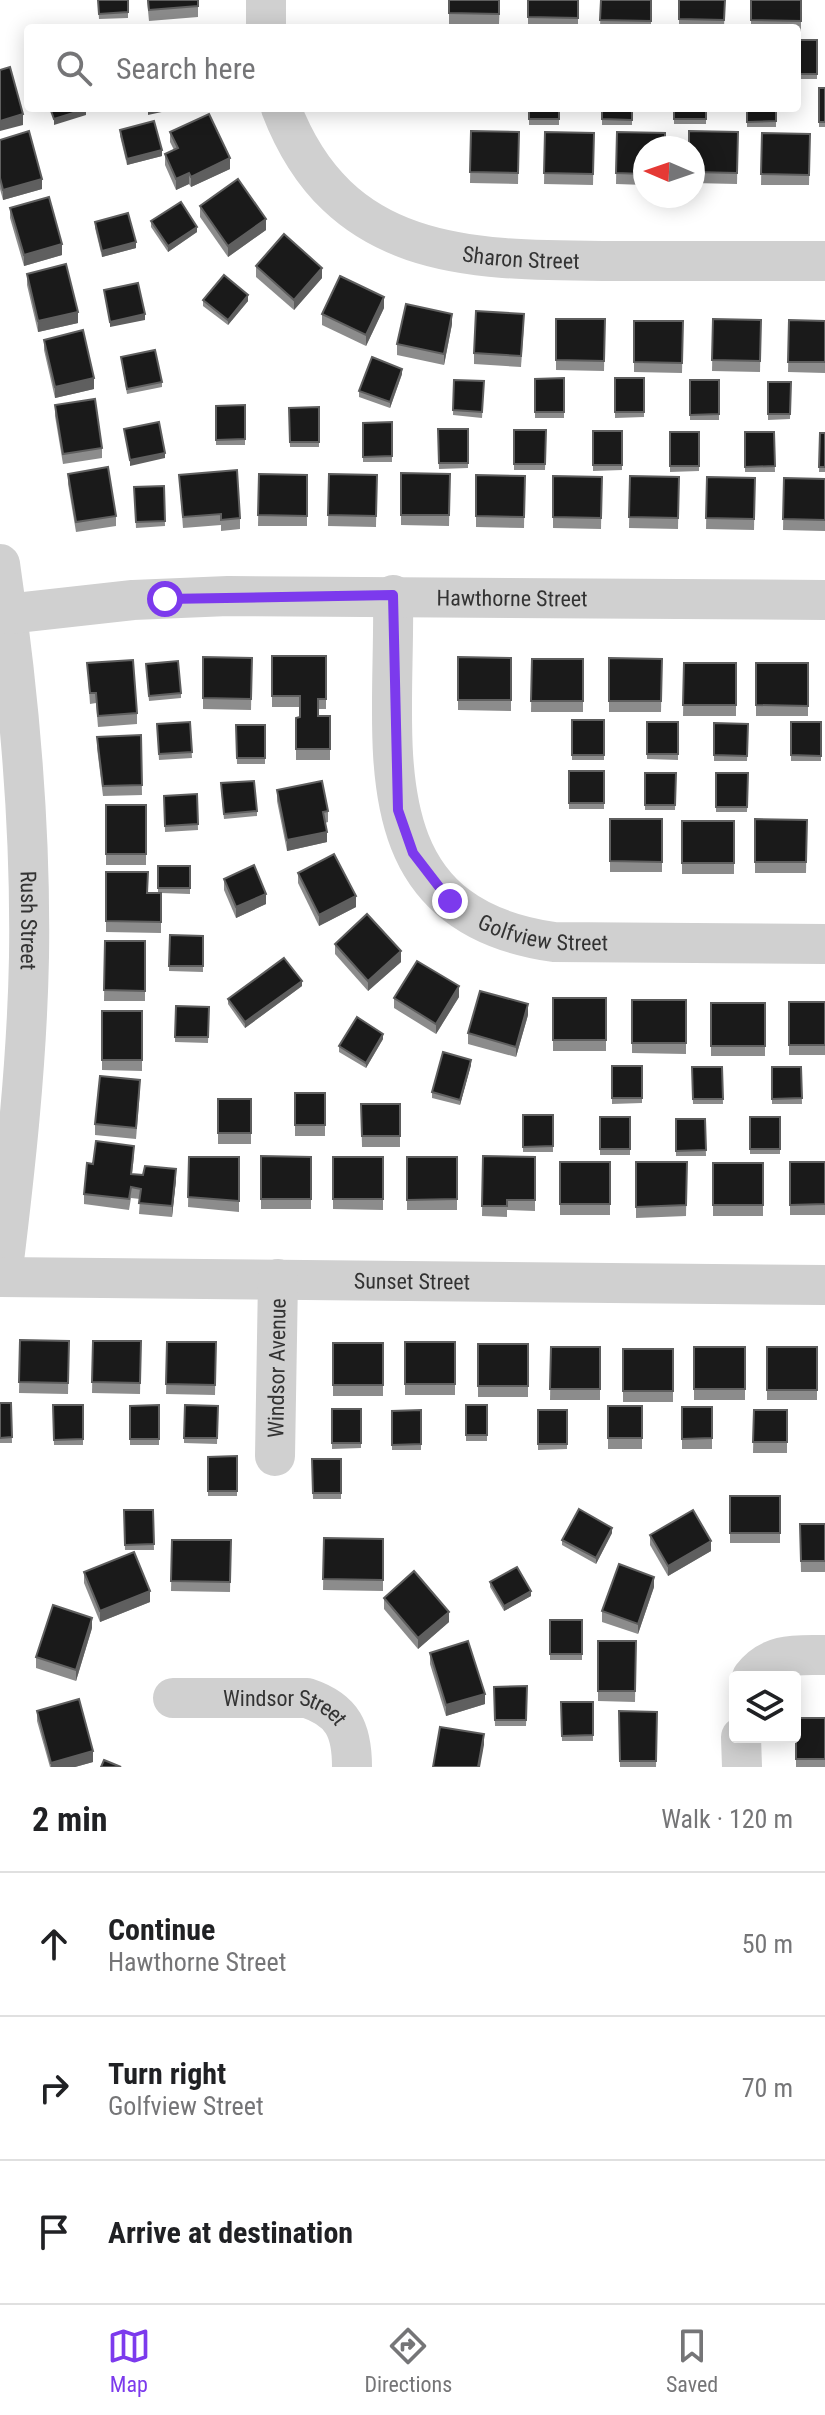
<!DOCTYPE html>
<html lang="en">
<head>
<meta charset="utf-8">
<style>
  body { margin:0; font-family:"Roboto Condensed",sans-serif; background:#f6f6f6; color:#202124 }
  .controls { position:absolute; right:24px; bottom:24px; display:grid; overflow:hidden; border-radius:8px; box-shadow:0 4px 20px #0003 }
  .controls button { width:72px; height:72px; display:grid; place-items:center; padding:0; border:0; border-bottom:2px solid #e0e0e0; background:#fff; color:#202124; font:40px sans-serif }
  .compass { position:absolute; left:633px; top:136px; width:72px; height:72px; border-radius:50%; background:#fff; box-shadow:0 4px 20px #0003; rotate:272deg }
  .stop { position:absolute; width:24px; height:24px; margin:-18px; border:6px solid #7c3aed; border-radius:50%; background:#fff }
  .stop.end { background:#7c3aed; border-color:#fff; box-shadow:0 2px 8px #0008 }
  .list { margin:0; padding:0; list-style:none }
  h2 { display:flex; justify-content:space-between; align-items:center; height:104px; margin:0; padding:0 32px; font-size:34px }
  h2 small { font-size:26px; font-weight:400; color:#757577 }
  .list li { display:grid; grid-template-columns:52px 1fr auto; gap:24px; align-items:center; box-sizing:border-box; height:144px; padding:0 32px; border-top:2px solid #e0e0e0 }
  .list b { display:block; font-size:30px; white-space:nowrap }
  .list p { margin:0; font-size:26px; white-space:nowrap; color:#757577 }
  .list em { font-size:26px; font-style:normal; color:#757577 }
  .icon { flex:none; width:44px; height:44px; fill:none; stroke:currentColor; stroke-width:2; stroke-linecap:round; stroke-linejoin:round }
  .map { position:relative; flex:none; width:825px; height:1767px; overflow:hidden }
  .search { position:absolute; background:#fff; box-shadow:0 4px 20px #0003; left:24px; right:24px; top:24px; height:88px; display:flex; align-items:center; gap:20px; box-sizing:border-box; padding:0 28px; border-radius:8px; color:#757577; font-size:30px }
  .sheet { height:536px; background:#fff }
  nav { display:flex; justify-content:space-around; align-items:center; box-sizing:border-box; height:112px; border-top:2px solid #e0e0e0; background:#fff; font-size:22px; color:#757577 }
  nav a { display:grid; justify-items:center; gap:4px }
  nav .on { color:#7c3aed }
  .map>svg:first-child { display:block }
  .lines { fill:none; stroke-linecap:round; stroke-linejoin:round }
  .minor { stroke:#d0d0d0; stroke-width:40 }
  .wall { fill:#8c8c8c }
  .shaded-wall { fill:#5f5f5f }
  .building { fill:#1a1a1a; stroke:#5f5f5f; stroke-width:2 }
  .route { stroke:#7c3aed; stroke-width:10 }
  .labels { text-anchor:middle; stroke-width:8; stroke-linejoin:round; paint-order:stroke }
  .street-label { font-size:22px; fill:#333; stroke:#fff }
</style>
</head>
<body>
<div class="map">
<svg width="825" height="1767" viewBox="0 0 825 1767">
  <rect width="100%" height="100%" fill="#fff"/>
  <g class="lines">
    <!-- minor -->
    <g class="minor">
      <polyline points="266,28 266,0"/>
      <path id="s1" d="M 281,108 C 341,265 477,260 618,261 C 687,261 756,261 825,261"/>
      <path id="s2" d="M 0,564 C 19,693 31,826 29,957 C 27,1064 15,1171 2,1277"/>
      <path id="s3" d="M 393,595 C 396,743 358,914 554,942 L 825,944"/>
      <path id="s4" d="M 7,614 L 133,600 L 228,596 L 825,600"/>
      <path id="s5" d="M 0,1277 L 825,1285"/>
      <path id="s6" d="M 275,1456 L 278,1279"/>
      <path d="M 752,1677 C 771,1652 797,1655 825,1655"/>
      <path id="s7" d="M 173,1698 L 307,1698 C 343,1710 352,1730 352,1767"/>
      <polyline points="741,1737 742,1767"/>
    </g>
  </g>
  <!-- wall -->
  <g class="wall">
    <polygon points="98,0 128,0 128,18 99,19"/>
    <polygon points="147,0 198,0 198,17 149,21"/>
    <polygon points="449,0 500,0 499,24 449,24"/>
    <rect x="528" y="0" width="50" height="28"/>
    <polygon points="601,0 651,0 651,28 600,28"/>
    <polygon points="679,0 725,0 724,28 679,28"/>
    <polygon points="751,0 801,0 801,32 797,32 797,28 751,28"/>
    <rect x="797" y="40" width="20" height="39"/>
    <rect x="819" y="88" width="6" height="39"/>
    <rect x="529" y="108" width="30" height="17"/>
    <rect x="602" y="108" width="30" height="17"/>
    <rect x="674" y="108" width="32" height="16"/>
    <polygon points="747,108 776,121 776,127 747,127"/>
    <polygon points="120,130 162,156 127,165 120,136"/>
    <polygon points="471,131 519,132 518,184 470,183"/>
    <polygon points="170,132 230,169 191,187 189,184 176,190 165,165 165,154 174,150 170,142"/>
    <polygon points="545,132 594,133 593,185 544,184"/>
    <polygon points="617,132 645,148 645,185 616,184"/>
    <polygon points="738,132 737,184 693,183 693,148"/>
    <polygon points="762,133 810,134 809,185 761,185"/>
    <polygon points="0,140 42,189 3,200 0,189"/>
    <polygon points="200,206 266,230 228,257 200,217"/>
    <polygon points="10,208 62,255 24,266 10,218"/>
    <polygon points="151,221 197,232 168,252 151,227"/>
    <polygon points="95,222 136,248 102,257 95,228"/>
    <polygon points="256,266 322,278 294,310 256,277"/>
    <polygon points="27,274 78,323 38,332 27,285"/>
    <polygon points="203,300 248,301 228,325 203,306"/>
    <polygon points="384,308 366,346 322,325 322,314"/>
    <polygon points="556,319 605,319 604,371 556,370"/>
    <polygon points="713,319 761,320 760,372 712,371"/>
    <polygon points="789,320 825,321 825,373 788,372"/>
    <polygon points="634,321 683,321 682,373 634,372"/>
    <polygon points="452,324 444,365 397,355 397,344"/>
    <polygon points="524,324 521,367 474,364 474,353"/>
    <polygon points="44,340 94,389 55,398 44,350"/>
    <polygon points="121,357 162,382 162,387 127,394"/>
    <polygon points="402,374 390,408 359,397 359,391"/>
    <polygon points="564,378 564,418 535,418 535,379"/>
    <polygon points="615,378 644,378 644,417 615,418"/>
    <polygon points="454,380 484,381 482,418 453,415"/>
    <rect x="690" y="380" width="29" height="40"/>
    <polygon points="768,382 791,382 790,419 768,420"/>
    <polygon points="55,405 102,448 102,458 63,464 55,416"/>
    <polygon points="245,405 245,445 216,445 216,406"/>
    <polygon points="319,407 319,447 290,447 289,408"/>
    <polygon points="392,422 392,462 363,462 363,423"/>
    <polygon points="438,429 468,429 468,468 439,469"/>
    <polygon points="514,430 546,430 545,470 514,470"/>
    <polygon points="593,431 622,431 622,470 593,471"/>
    <polygon points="670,432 699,432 699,471 670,472"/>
    <polygon points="745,432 774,432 775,472 745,472"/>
    <polygon points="820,433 825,433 825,472 819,472"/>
    <polygon points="401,473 450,474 449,526 401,525"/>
    <polygon points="68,474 116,516 116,526 76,532 68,484"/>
    <polygon points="259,474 307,475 307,526 258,526"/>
    <polygon points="329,474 377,475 376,527 328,526"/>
    <polygon points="179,475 240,518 240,529 221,531 221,525 183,528"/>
    <polygon points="476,475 525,476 524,528 476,527"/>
    <polygon points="553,476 602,477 601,529 553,528"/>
    <polygon points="630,476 679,477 678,529 629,528"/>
    <polygon points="707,477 755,478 754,530 706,529"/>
    <polygon points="784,478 825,479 825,531 783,530"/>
    <polygon points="164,486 165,526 136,528 134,487"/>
    <polygon points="272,656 326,656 326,709 318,709 318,716 330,716 330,760 296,760 296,718 300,717 300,707 272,707"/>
    <polygon points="203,657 252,658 251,710 203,709"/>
    <polygon points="458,657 511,658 511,711 458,710"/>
    <polygon points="609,658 662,659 661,712 609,712"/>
    <polygon points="532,659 583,659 583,712 531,712"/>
    <polygon points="87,663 137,713 137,724 98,727 96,703 90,704"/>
    <polygon points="684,663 736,663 736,716 683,716"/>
    <rect x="756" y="663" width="52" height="53"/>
    <polygon points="146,669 181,693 181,698 149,701"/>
    <rect x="572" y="720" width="32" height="40"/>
    <polygon points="190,722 192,758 159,760 157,724"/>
    <polygon points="647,722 678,722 678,760 647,759"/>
    <rect x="791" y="722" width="30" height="39"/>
    <polygon points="714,723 748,724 747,761 714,761"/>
    <polygon points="236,725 265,725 265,764 237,764"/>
    <polygon points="141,735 142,795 103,796 97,748 97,737"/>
    <rect x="569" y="771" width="35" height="38"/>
    <polygon points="645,773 676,773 675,810 645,810"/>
    <polygon points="716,773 748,773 747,812 716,812"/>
    <polygon points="221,789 257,811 257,816 224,819"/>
    <polygon points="277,790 328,811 328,822 325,823 327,842 287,851 277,801"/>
    <polygon points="197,794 198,830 165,832 164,796"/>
    <rect x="106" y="805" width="40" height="60"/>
    <rect x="610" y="819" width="52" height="53"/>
    <polygon points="755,819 807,820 806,873 755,873"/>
    <rect x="682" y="821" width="52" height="53"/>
    <polygon points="158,866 190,866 190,894 161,893 161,933 106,932 106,872 147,893 158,893"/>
    <polygon points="298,873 356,907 319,926 298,883"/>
    <polygon points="224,879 266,904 236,918 224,890"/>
    <polygon points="203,936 203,972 169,971 169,966"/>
    <polygon points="105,941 145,941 145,1001 104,1001"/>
    <polygon points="335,944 401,962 368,991 335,954"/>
    <polygon points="302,986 245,1028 228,1004 228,999"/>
    <polygon points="459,997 436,1034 394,1008 394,998"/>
    <rect x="553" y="998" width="53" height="53"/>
    <polygon points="632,1000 686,1000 686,1054 632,1053"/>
    <rect x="789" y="1002" width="36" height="53"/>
    <rect x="711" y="1003" width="54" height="53"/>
    <polygon points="209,1007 208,1043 175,1042 175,1037"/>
    <polygon points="102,1011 142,1011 142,1071 102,1070"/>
    <polygon points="528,1015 516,1057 468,1044 468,1033"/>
    <polygon points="383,1039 366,1068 339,1052 339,1046"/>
    <polygon points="471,1065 460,1105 432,1098 432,1092"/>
    <polygon points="612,1066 642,1066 642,1103 612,1104"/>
    <polygon points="692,1067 722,1067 723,1104 693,1104"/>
    <polygon points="772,1067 801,1067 802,1104 772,1104"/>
    <polygon points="140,1090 136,1139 95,1135 95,1124"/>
    <rect x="295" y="1093" width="30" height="43"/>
    <rect x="218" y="1099" width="33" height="45"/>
    <polygon points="361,1104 400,1104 400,1147 362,1147"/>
    <rect x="523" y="1115" width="30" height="37"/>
    <rect x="600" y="1117" width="30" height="38"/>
    <rect x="750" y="1117" width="30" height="37"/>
    <polygon points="676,1119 705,1119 706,1156 676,1156"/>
    <polygon points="134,1156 132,1174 176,1180 172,1217 139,1214 140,1199 131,1198 129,1210 84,1204 84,1194 93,1164"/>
    <polygon points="261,1156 311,1157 311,1209 261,1209"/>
    <polygon points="483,1156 535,1157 535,1211 507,1210 507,1217 482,1216"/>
    <polygon points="189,1157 239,1157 239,1212 188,1207"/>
    <polygon points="333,1157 383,1157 383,1210 333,1209"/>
    <rect x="407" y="1157" width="50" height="53"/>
    <rect x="560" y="1162" width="50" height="53"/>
    <polygon points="636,1162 687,1162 686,1216 636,1218"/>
    <rect x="790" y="1162" width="35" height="53"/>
    <rect x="713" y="1163" width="50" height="53"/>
    <polygon points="20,1340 69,1341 68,1394 19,1393"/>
    <polygon points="93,1341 141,1341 140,1394 92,1393"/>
    <polygon points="167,1342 216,1342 215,1395 166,1394"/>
    <rect x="405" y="1342" width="50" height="53"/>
    <rect x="333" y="1343" width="50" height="53"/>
    <rect x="478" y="1344" width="50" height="53"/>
    <polygon points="551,1347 600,1347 600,1400 550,1400"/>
    <rect x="694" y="1347" width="51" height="53"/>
    <rect x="767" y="1347" width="50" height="53"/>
    <rect x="623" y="1349" width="50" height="53"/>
    <polygon points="0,1403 11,1403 12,1443 0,1443"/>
    <polygon points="53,1405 83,1405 83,1445 54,1445"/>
    <polygon points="159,1405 159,1445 130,1445 130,1406"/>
    <rect x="466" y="1405" width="21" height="36"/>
    <polygon points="218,1406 217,1444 184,1443 184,1438"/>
    <rect x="608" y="1406" width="34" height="43"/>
    <rect x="682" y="1407" width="30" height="42"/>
    <polygon points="332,1409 361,1409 361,1448 332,1449"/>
    <polygon points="421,1410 421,1450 392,1450 392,1411"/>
    <polygon points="538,1410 567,1410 567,1449 538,1450"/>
    <polygon points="754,1410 787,1410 787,1453 753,1453"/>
    <polygon points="237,1456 237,1496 208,1496 208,1457"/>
    <polygon points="312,1459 341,1459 341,1499 313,1499"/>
    <rect x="730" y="1496" width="50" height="47"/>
    <polygon points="124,1510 153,1510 154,1550 125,1550"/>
    <polygon points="800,1524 825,1524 825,1572 801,1572"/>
    <polygon points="612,1533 596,1564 562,1545 562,1540"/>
    <polygon points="650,1535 711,1551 668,1576 650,1545"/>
    <polygon points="324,1538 383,1539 383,1591 323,1590"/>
    <polygon points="172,1540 231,1540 230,1592 171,1591"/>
    <polygon points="84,1572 150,1602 100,1622 84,1583"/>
    <polygon points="490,1582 531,1596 504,1611 490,1587"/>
    <polygon points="654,1587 638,1634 602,1622 602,1611"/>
    <polygon points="384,1598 449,1622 418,1649 384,1609"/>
    <rect x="550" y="1620" width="32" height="40"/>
    <polygon points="92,1628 76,1681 36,1668 36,1657"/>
    <polygon points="598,1641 636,1641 635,1702 598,1701"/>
    <polygon points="430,1653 485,1704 446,1716 430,1664"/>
    <polygon points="527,1686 526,1726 495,1726 494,1687"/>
    <polygon points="561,1702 593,1702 593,1741 562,1741"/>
    <polygon points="37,1711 93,1762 75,1767 50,1767 37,1721"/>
    <polygon points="619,1711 657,1712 656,1767 620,1767"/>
    <rect x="796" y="1718" width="29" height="49"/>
  </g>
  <!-- shaded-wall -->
  <g class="shaded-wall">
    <polygon points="148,108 180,108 148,115"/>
    <polygon points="86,109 86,115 54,125 54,119"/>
    <polygon points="23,114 23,125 0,131 0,121"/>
    <polygon points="162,150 162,156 127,165 127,159"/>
    <polygon points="230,158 230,169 191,187 191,177"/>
    <polygon points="189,173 189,184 176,190 176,179"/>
    <polygon points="42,179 42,189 3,200 3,190"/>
    <polygon points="266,219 266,230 228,257 228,246"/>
    <polygon points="197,227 197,232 168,252 168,246"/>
    <polygon points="136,242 136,248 102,257 102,251"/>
    <polygon points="62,244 62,255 24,266 24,255"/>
    <polygon points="322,268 322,278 294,310 294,300"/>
    <polygon points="248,295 248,301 228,325 228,320"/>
    <polygon points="384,297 384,308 366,346 366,335"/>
    <polygon points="78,312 78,323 38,332 38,321"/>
    <polygon points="145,314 145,320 110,327 110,322"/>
    <polygon points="452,314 452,324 444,365 444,354"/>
    <polygon points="402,369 402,374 390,408 390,402"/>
    <polygon points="94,378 94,389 55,398 55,387"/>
    <polygon points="165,453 165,458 130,466 130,460"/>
    <polygon points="327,832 327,842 287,851 287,840"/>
    <polygon points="266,894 266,904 236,918 236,907"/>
    <polygon points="356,896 356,907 319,926 319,915"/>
    <polygon points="401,951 401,962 368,991 368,981"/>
    <polygon points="302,981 302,986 245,1028 245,1022"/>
    <polygon points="459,986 459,997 436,1034 436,1024"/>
    <polygon points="528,1004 528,1015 516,1057 516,1047"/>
    <polygon points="383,1034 383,1039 366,1068 366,1063"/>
    <polygon points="471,1060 471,1065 460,1105 460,1100"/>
    <polygon points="176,1169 176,1180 172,1217 172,1206"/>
    <polygon points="612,1528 612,1533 596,1564 596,1558"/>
    <polygon points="711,1541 711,1551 668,1576 668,1566"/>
    <polygon points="654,1577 654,1587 638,1634 638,1624"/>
    <polygon points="150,1591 150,1602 100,1622 100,1611"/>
    <polygon points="531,1591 531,1596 504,1611 504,1606"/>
    <polygon points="449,1612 449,1622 418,1649 418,1638"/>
    <polygon points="92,1618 92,1628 76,1681 76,1670"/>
    <polygon points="485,1694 485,1704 446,1716 446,1705"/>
    <polygon points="484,1734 484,1745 480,1767 478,1767"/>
    <polygon points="93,1751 93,1762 75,1767 51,1767 51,1763"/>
  </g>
  <!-- building -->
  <g class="building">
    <polygon points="98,0 128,0 128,12 99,14"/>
    <polygon points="148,0 198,0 198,6 149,10"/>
    <polygon points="449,0 499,0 499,14 449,13"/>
    <polygon points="528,0 578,0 578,18 528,17"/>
    <polygon points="601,0 651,0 651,21 600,20"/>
    <polygon points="679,0 725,0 724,20 679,19"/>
    <polygon points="751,0 801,0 801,21 751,20"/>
    <rect x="797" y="40" width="20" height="34"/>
    <polygon points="10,67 23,114 0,121 0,70"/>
    <rect x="819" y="88" width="6" height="34"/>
    <polygon points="50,108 86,108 86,109 54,119"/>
    <rect x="529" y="108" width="30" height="11"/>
    <polygon points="602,108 632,108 632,120 602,119"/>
    <rect x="674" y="108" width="32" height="11"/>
    <polygon points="747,108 776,108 776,121 747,122"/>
    <polygon points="209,114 230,158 191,177 189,173 176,179 165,154 178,148 170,132"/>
    <polygon points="154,121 162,150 127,159 120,130"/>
    <polygon points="29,131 42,179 3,190 0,178 0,140"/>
    <polygon points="471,131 519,132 518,173 470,172"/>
    <polygon points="689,131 738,132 737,173 693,172 693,148 689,148"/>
    <polygon points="545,132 594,133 593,174 544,173"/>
    <polygon points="617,132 665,133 665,148 645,148 645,174 616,173"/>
    <polygon points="762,133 810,134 809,175 761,174"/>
    <polygon points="238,179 266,219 228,246 200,206"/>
    <polygon points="49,197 62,244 24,255 10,208"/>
    <polygon points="181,202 197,227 168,246 151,221"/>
    <polygon points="128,213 136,242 102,251 95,222"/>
    <polygon points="284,234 322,268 294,300 256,266"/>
    <polygon points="66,264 78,312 38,321 27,274"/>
    <polygon points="224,275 248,295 228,320 203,300"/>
    <polygon points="340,276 384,297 366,335 322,314"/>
    <polygon points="138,283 145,314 110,322 104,290"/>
    <polygon points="406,304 452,314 444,354 397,344"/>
    <polygon points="476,311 524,314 521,356 474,353"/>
    <polygon points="556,319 605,319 604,361 556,360"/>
    <polygon points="713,319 761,320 760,361 712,360"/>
    <polygon points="789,320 825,321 825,362 788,362"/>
    <polygon points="634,321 683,321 682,363 634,362"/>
    <polygon points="83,330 94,378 55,387 44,340"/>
    <polygon points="155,350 162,382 127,389 121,357"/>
    <polygon points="372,357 402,369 390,402 359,391"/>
    <polygon points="564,378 564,412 535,412 535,379"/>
    <rect x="615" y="378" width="29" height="34"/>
    <polygon points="454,380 484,381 482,412 453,410"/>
    <polygon points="690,380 719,380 719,414 690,415"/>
    <polygon points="768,382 791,382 790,414 768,414"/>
    <polygon points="95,399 102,448 63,454 55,405"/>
    <polygon points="245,405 245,439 216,440 216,406"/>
    <polygon points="319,407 319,442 290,442 289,408"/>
    <polygon points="159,422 165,453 130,460 124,429"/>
    <polygon points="392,422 392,456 363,457 363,423"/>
    <polygon points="438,429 468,429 468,463 439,463"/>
    <polygon points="514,430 546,430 545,464 514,464"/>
    <rect x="593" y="431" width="29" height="34"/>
    <rect x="670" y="432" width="29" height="34"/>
    <polygon points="745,432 774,432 775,466 745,467"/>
    <polygon points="820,433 825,433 825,467 819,467"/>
    <polygon points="108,467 116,516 76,522 68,474"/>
    <polygon points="237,470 240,518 221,520 221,514 183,517 179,475"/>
    <polygon points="401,473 450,474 449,515 401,515"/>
    <polygon points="259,474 307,475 307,516 258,515"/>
    <polygon points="329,474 377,475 376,516 328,515"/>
    <polygon points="476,475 525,476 524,517 476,516"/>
    <polygon points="553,476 602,477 601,518 553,517"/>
    <polygon points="630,476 679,477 678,518 629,517"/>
    <polygon points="707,477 755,478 754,519 706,518"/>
    <polygon points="784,478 825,479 825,520 783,519"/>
    <polygon points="164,486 165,521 136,522 134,487"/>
    <polygon points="272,656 326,656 326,699 318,699 318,716 330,716 330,749 296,749 296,718 300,717 300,696 272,696"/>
    <polygon points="203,657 252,658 251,699 203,698"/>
    <polygon points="458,657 511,658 511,700 458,700"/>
    <polygon points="609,658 662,659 661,701 609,701"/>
    <polygon points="532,659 583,659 583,701 531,701"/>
    <polygon points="133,660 137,713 98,716 96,693 90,693 87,663"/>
    <polygon points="178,661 181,693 149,696 146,664"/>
    <polygon points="684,663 736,663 736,705 683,705"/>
    <polygon points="756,663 808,663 808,706 756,705"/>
    <rect x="572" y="720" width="32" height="35"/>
    <polygon points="190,722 192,752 159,754 157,724"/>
    <rect x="647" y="722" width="31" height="32"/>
    <polygon points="791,722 821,722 821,756 791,755"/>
    <polygon points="714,723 748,724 747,756 714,755"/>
    <polygon points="236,725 265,725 265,758 237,758"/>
    <polygon points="141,735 142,785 103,786 97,737"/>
    <rect x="569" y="771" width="35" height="32"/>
    <polygon points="645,773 676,773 675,805 645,805"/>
    <polygon points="716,773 748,773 747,807 716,807"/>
    <polygon points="254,781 257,811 224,814 221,783"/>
    <polygon points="322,781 328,811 323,812 327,832 287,840 277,790"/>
    <polygon points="197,794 198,824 165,826 164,796"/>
    <rect x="106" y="805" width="40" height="49"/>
    <polygon points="610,819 662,819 662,862 610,861"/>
    <polygon points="755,819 807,820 806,862 755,862"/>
    <rect x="682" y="821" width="52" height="42"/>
    <polygon points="334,854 356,896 319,915 298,873"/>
    <polygon points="254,865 266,894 236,907 224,879"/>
    <rect x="158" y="866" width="32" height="22"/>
    <polygon points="106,872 148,872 147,893 161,893 161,922 106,921"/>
    <polygon points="367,914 401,951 368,981 335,944"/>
    <polygon points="170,935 203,936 203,966 169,966"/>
    <polygon points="105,941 145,941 145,991 104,990"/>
    <polygon points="284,958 302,981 245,1022 228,999"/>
    <polygon points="417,961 459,986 436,1024 394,998"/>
    <polygon points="480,991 528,1004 516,1047 468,1033"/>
    <rect x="553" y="998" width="53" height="42"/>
    <rect x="632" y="1000" width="54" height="43"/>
    <rect x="789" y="1002" width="36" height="43"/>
    <rect x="711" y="1003" width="54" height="43"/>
    <polygon points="176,1006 209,1007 208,1037 175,1037"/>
    <rect x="102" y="1011" width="40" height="49"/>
    <polygon points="357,1017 383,1034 366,1063 339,1046"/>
    <polygon points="443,1052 471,1060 460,1100 432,1092"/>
    <rect x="612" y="1066" width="30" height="32"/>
    <polygon points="692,1067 722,1067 723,1099 693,1099"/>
    <polygon points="772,1067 801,1067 802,1098 772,1099"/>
    <polygon points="100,1076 140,1080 136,1128 95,1124"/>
    <rect x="295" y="1093" width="30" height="32"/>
    <rect x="218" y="1099" width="33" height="34"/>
    <polygon points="361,1104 400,1104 400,1136 362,1136"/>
    <polygon points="523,1115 553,1115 553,1146 523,1147"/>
    <rect x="600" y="1117" width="30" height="32"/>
    <rect x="750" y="1117" width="30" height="32"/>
    <polygon points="676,1119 705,1119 706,1150 676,1151"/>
    <polygon points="96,1141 134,1146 131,1174 143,1175 145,1166 176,1169 172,1206 139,1203 141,1189 131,1187 129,1199 84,1194 87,1163 93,1164"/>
    <polygon points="261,1156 311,1157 311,1199 261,1199"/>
    <polygon points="483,1156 535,1157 535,1200 507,1200 507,1206 482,1206"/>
    <polygon points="189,1157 239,1157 239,1201 188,1197"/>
    <rect x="333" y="1157" width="50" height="42"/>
    <polygon points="407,1157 457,1157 457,1199 407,1200"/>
    <rect x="560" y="1162" width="50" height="42"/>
    <polygon points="636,1162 687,1162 686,1205 636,1207"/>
    <polygon points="790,1162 825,1162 825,1204 790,1205"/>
    <rect x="713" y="1163" width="50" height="42"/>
    <polygon points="20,1340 69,1341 68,1383 19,1382"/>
    <polygon points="93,1341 141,1341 140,1383 92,1382"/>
    <polygon points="167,1342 216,1342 215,1385 166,1384"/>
    <rect x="405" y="1342" width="50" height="42"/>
    <rect x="333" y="1343" width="50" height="42"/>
    <rect x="478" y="1344" width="50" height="42"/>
    <polygon points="551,1347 600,1347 600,1389 550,1389"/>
    <rect x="694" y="1347" width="51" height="42"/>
    <rect x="767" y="1347" width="50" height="43"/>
    <rect x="623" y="1349" width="50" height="42"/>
    <polygon points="0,1403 11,1403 12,1437 0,1438"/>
    <polygon points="53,1405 83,1405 83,1439 54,1440"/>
    <polygon points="159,1405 159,1439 130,1439 130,1406"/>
    <polygon points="185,1405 218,1406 217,1438 184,1438"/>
    <rect x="466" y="1405" width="21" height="30"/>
    <rect x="608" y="1406" width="34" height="32"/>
    <polygon points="682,1407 712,1407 712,1438 682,1439"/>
    <rect x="332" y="1409" width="29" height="34"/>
    <polygon points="421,1410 421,1444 392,1445 392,1411"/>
    <rect x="538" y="1410" width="29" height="34"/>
    <polygon points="754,1410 787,1410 787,1442 753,1442"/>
    <polygon points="237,1456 237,1491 208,1491 208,1457"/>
    <polygon points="312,1459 341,1459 341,1493 313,1493"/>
    <rect x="730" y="1496" width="50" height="37"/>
    <polygon points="579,1509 612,1528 596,1558 562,1540"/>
    <polygon points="124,1510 153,1510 154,1544 125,1545"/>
    <polygon points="693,1510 711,1541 668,1566 650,1535"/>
    <polygon points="800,1524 825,1524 825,1561 801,1561"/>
    <polygon points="324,1538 383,1539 383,1580 323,1579"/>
    <polygon points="172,1540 231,1540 230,1582 171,1581"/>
    <polygon points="134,1552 150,1591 100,1611 84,1572"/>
    <polygon points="619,1564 654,1577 638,1624 602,1611"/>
    <polygon points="517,1567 531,1591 504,1606 490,1582"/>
    <polygon points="414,1571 449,1612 418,1638 384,1598"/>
    <polygon points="53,1605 92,1618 76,1670 36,1657"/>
    <rect x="550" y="1620" width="32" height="34"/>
    <polygon points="468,1641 485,1694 446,1705 430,1653"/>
    <polygon points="598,1641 636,1641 635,1691 598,1691"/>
    <polygon points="527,1686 526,1720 495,1720 494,1687"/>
    <polygon points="79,1699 93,1751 51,1763 37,1711"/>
    <polygon points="561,1702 593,1702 593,1735 562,1736"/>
    <polygon points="619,1711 657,1712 656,1761 620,1761"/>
    <rect x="796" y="1718" width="29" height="41"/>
    <polygon points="440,1727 484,1734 478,1767 433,1767"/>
    <polygon points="104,1760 121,1767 101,1767"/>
  </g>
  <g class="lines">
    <!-- route -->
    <polyline class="route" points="165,599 393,595 398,810 413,853 450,901"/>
  </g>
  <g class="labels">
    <!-- street labels -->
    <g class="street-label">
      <text dy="8" stroke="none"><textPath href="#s1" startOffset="304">Sharon Street</textPath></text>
      <text dy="8" stroke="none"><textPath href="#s4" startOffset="506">Hawthorne Street</textPath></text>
      <text dy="8" stroke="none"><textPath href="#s2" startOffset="358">Rush Street</textPath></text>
      <text dy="8" stroke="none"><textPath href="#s3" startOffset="422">Golfview Street</textPath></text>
      <text dy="8" stroke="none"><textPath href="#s5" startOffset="412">Sunset Street</textPath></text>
      <text dy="8" stroke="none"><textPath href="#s6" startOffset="88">Windsor Avenue</textPath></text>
      <text dy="8" stroke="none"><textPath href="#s7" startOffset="114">Windsor Street</textPath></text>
    </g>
  </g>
</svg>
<div class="controls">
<button><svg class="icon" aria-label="layers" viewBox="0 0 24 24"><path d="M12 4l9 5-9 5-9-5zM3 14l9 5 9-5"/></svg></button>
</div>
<svg class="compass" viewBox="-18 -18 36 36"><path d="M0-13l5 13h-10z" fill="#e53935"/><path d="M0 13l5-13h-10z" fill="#757577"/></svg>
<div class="stop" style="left:165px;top:599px"></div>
<div class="stop end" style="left:450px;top:901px"></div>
<div class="search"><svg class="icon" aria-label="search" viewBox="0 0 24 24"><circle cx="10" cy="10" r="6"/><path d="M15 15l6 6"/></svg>Search here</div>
</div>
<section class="sheet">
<h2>2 min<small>Walk · 120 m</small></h2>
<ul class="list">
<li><svg class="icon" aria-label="ahead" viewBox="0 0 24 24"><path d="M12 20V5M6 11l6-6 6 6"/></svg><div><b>Continue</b><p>Hawthorne Street</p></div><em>50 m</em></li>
<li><svg class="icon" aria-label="right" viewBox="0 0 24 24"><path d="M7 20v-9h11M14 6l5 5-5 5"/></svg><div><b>Turn right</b><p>Golfview Street</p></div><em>70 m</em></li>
<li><svg class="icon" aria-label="arrive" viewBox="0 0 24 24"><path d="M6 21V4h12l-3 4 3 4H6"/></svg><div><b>Arrive at destination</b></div></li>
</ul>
</section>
<nav>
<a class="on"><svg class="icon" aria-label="map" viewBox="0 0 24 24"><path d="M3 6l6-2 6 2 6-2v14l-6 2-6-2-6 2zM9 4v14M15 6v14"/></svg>Map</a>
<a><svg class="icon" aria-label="directions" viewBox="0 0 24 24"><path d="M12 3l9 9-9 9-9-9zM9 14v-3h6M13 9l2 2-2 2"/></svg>Directions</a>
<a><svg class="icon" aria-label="saved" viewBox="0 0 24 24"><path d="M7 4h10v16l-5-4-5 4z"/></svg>Saved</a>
</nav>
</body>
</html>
